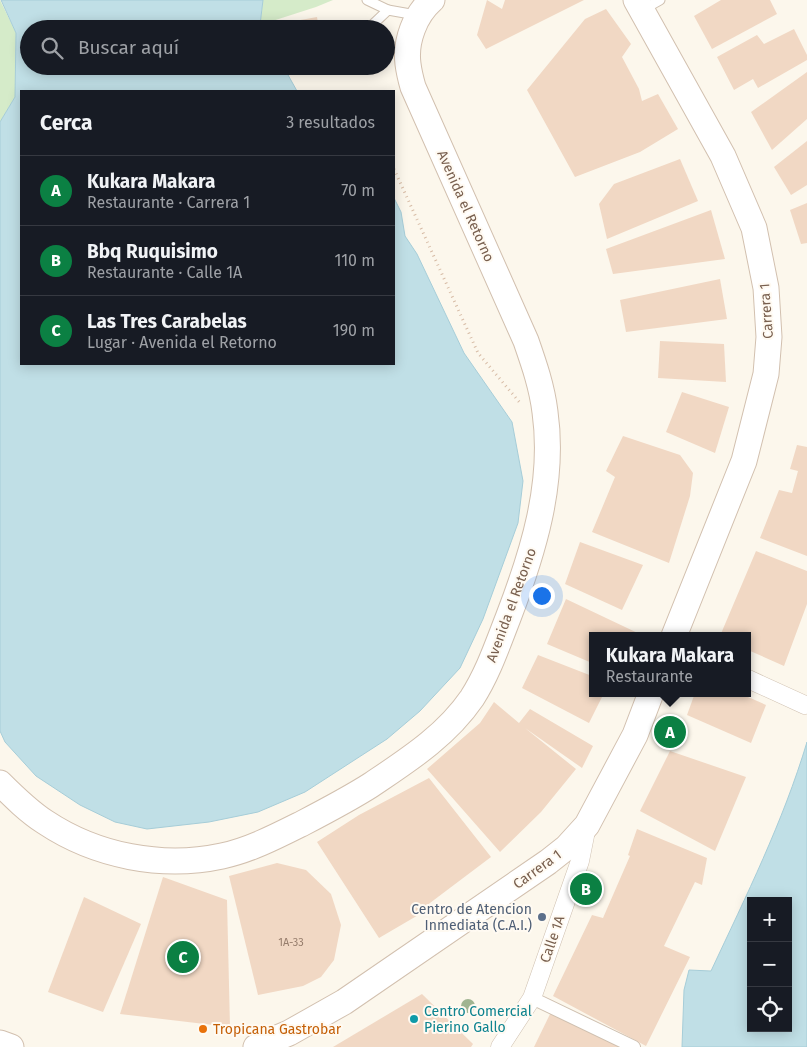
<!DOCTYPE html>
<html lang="es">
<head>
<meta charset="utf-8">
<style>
  body { margin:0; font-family:"Fira Sans",sans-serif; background:#242831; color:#f1f3f6 }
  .controls { position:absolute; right:15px; bottom:15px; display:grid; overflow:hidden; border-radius:0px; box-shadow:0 2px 12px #0003 }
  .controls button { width:45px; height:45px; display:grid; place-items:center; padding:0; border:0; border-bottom:1px solid #363941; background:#171b24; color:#f1f3f6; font:25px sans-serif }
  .you { position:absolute; left:541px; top:595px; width:18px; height:18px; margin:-12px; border:4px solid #fff; border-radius:50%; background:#1a73e8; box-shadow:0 0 0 8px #1a73e833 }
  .badge { display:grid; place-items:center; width:32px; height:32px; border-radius:50%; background:#0b8043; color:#fff; font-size:16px; font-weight:700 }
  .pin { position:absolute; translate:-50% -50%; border:2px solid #fff; box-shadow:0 1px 5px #0006 }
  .popup { position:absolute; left:589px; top:632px; width:162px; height:65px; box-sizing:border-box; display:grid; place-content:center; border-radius:0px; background:#171b24; filter:drop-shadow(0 1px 4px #0005); font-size:16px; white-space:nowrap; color:#9ea1a6 }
  .popup b { font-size:19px; color:#f1f3f6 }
  .popup::after { content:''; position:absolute; left:50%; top:100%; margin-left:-10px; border:10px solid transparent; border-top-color:#171b24 }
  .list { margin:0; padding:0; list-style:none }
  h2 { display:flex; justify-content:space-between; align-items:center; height:65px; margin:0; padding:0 20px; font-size:21px }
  h2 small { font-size:16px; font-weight:400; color:#9ea1a6 }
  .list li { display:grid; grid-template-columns:32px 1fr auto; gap:15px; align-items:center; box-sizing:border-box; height:70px; padding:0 20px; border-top:1px solid #363941 }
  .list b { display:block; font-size:19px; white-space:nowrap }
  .list p { margin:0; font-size:16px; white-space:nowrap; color:#9ea1a6 }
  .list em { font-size:16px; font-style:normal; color:#9ea1a6 }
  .icon { flex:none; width:28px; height:28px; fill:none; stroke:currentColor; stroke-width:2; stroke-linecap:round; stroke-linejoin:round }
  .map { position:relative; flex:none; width:807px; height:1047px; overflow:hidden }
  .search { position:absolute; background:#171b24; box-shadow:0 2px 12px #0003; left:20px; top:20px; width:375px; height:55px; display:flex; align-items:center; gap:12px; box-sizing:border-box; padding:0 18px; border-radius:28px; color:#9ea1a6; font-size:19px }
  .panel { position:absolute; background:#171b24; box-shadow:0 2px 12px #0003; left:20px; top:90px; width:375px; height:275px; border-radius:0px }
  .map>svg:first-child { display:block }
  .green { fill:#d5ebc9 }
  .water { fill:#c0dfe6; stroke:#a6cdd8; fill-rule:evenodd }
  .building { fill:#f1d8c4 }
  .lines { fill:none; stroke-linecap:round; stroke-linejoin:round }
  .service-casing { stroke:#cfc0b0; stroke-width:11 }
  .pedestrian-casing { stroke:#cfc0b0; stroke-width:14 }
  .minor-casing { stroke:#cfc0b0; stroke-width:19 }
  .secondary-casing { stroke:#d2c0af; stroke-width:27 }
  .path { stroke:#d7bca6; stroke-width:3; stroke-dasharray:1 4; stroke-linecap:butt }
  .service { stroke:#fff; stroke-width:9 }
  .pedestrian { stroke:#fff; stroke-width:12 }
  .minor { stroke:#fff; stroke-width:18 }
  .secondary { stroke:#fff; stroke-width:25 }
  .tree { fill:#a0b491 }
  .service-dot { fill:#5c6f8a; stroke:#fffaf2; stroke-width:2 }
  .culture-dot { fill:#0f9aa8; stroke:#fffaf2; stroke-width:2 }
  .food-dot { fill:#e8710a; stroke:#fffaf2; stroke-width:2 }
  .labels { text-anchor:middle; stroke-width:4; stroke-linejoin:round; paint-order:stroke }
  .number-label { font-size:11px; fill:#967d6c }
  .street-label { font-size:14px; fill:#785f4e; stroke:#fffaf2 }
  .service-label { font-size:14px; fill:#4e5e75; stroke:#fffaf2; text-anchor:end }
  .culture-label { font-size:14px; fill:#0d838f; stroke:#fffaf2; text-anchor:start }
  .food-label { font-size:14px; fill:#c56008; stroke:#fffaf2; text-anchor:start }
</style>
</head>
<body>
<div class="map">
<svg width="807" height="1047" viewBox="0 0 807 1047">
  <rect width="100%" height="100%" fill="#fcf7ec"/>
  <!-- green -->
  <g class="green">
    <polygon points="0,0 16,33 15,97 0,122"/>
    <polygon points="263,0 333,0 316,7 260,25"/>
  </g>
  <!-- water -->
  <g class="water">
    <polygon points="1,0 263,0 260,25 262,29 29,29 29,66 283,66 297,91 21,91 21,364 394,364 394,198 401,212 405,236 417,254 464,353 512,422 523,481 518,523 483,619 460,668 420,711 387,739 305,792 258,812 209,822 147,829 115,822 80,805 36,776 5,742 0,731 0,122 15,97 16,33"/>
    <path d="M 807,742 L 807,1047 L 682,1047 L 684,990 L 689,970 L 711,971 C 746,896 783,822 807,742 ZM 751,901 L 788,901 L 788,1028 L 751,1028 Z"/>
  </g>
  <!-- building -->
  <g class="building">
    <polygon points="487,0 502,9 505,0 584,0 486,49 477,35"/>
    <polygon points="721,0 770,0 777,14 712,49 694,16"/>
    <polygon points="606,9 631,44 622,57 639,89 642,101 658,94 678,129 640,152 575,177 527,90 585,19"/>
    <polygon points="317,17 319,29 262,29 262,27"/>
    <polygon points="794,29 807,55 807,60 758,88 753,79 734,90 717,57 757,35 764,44"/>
    <polygon points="807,72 807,119 772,150 751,112"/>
    <polygon points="807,141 807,185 791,195 774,167"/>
    <polygon points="680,159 698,201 607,239 599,204 614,184"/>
    <polygon points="807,203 807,243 801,244 790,210"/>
    <polygon points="711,210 725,259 613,274 606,249"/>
    <polygon points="720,279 727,319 626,332 620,300"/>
    <polygon points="660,341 724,344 726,382 658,378"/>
    <polygon points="682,392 729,407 715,453 666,432"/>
    <polygon points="623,436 680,455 693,473 690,496 669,563 592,532 615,477 606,471"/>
    <polygon points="797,445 807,447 807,556 760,538 779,490 792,493 798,471 790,469"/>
    <polygon points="580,542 643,565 622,610 565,584"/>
    <polygon points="756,551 807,571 807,604 784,666 748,650 748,636 720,636"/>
    <polygon points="566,599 644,636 592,636 592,663 547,644"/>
    <polygon points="538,655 592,676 592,693 604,693 589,723 522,688"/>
    <polygon points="695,693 739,693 766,705 751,743 687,715"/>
    <polygon points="494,702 519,723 530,709 593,746 582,768 525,728 576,769 541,812 500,852 427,769 480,723"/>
    <polygon points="670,751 746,777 715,851 640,811"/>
    <polygon points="429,778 491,857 422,909 420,914 379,938 317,842 359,815"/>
    <polygon points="637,829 707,858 702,885 695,882 664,946 690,957 646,1046 553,996 592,915 603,918 630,856 628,855"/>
    <polygon points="277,863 306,870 331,894 341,925 334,960 321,977 303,986 258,995 229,876"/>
    <polygon points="163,877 227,900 230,1027 120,1014"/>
    <polygon points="84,897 141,924 103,1012 48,992"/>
    <polygon points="422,994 473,1044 471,1047 333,1047"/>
    <polygon points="552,1010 619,1047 534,1047"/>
  </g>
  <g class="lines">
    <defs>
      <g id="service">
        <polyline points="367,0 388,10"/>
        <polyline points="644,9 660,0"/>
        <polyline points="368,29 388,10 416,15"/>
      </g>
      <polyline id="pedestrian" points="532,998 634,1047"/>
      <g id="minor">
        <polyline points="748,679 805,705"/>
        <polyline points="500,1047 532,998 580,861 587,826"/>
      </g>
      <g id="secondary">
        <polyline points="636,0 723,156 754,228 766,288 769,337 766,374 744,461 674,636"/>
        <path d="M 0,783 C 14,797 28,811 45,822 C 96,856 162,869 222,856 C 250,850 277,836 303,823 C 326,811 349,799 371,785 C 408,760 446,736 472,698 C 488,673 497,646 508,618 C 533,553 555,483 545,412 C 542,387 534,364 526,341 L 413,87 C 411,80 409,72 408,64 C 405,41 415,15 432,0"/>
        <polyline points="0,1043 11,1047"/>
        <polyline points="256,1047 289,1033 344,1002 548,862 567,847 587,825 635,735 651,693"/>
      </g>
    </defs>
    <!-- service casing -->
    <use href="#service" class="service-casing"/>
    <!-- pedestrian casing -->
    <use href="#pedestrian" class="pedestrian-casing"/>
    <!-- minor casing -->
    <use href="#minor" class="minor-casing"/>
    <!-- secondary casing -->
    <use href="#secondary" class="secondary-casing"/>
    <!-- path -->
    <polyline class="path" points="394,169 478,353 521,404"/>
    <!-- service -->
    <use href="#service" class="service"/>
    <!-- pedestrian -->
    <use href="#pedestrian" class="pedestrian"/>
    <!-- minor -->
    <use href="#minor" class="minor"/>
    <!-- secondary -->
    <use href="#secondary" class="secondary"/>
  </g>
  <!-- trees -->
  <circle class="tree" cx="468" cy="1006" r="7"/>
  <!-- markers -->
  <circle class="service-dot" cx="542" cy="917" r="5"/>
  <circle class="culture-dot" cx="414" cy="1019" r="5"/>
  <circle class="food-dot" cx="203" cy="1029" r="5"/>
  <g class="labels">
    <!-- number labels -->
    <g class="number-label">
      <text x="291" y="946">1A-33</text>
    </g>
    <!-- street labels -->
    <g class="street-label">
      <text transform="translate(466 206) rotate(66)" y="5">Avenida el Retorno</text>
      <text transform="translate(766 311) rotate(-94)" y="5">Carrera 1</text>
      <text transform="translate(511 605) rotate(-70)" y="5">Avenida el Retorno</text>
      <text transform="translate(537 869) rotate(-36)" y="5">Carrera 1</text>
      <text transform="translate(552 939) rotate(-71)" y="5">Calle 1A</text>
    </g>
    <!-- service labels -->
    <g class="service-label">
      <text x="532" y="914">Centro de Atencion<tspan x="532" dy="16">Inmediata (C.A.I.)</tspan></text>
    </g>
    <!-- culture labels -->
    <g class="culture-label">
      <text x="424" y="1016">Centro Comercial<tspan x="424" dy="16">Pierino Gallo</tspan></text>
    </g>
    <!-- food labels -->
    <g class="food-label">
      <text x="213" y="1034">Tropicana Gastrobar</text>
    </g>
  </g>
</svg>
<div class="controls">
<button>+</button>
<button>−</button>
<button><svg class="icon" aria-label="locate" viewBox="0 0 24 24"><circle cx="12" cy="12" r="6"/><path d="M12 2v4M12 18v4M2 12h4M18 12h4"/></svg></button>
</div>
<div class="you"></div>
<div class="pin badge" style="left:670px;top:732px">A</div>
<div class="popup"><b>Kukara Makara</b>Restaurante</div>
<div class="pin badge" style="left:586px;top:889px">B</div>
<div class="pin badge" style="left:183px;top:957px">C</div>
<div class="search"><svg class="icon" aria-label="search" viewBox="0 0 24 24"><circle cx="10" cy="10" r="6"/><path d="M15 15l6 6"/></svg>Buscar aquí</div>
<section class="panel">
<h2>Cerca<small>3 resultados</small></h2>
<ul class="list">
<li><span class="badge">A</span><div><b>Kukara Makara</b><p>Restaurante · Carrera 1</p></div><em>70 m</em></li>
<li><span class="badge">B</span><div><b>Bbq Ruquisimo</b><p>Restaurante · Calle 1A</p></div><em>110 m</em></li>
<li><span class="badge">C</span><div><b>Las Tres Carabelas</b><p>Lugar · Avenida el Retorno</p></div><em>190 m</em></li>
</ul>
</section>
</div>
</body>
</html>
